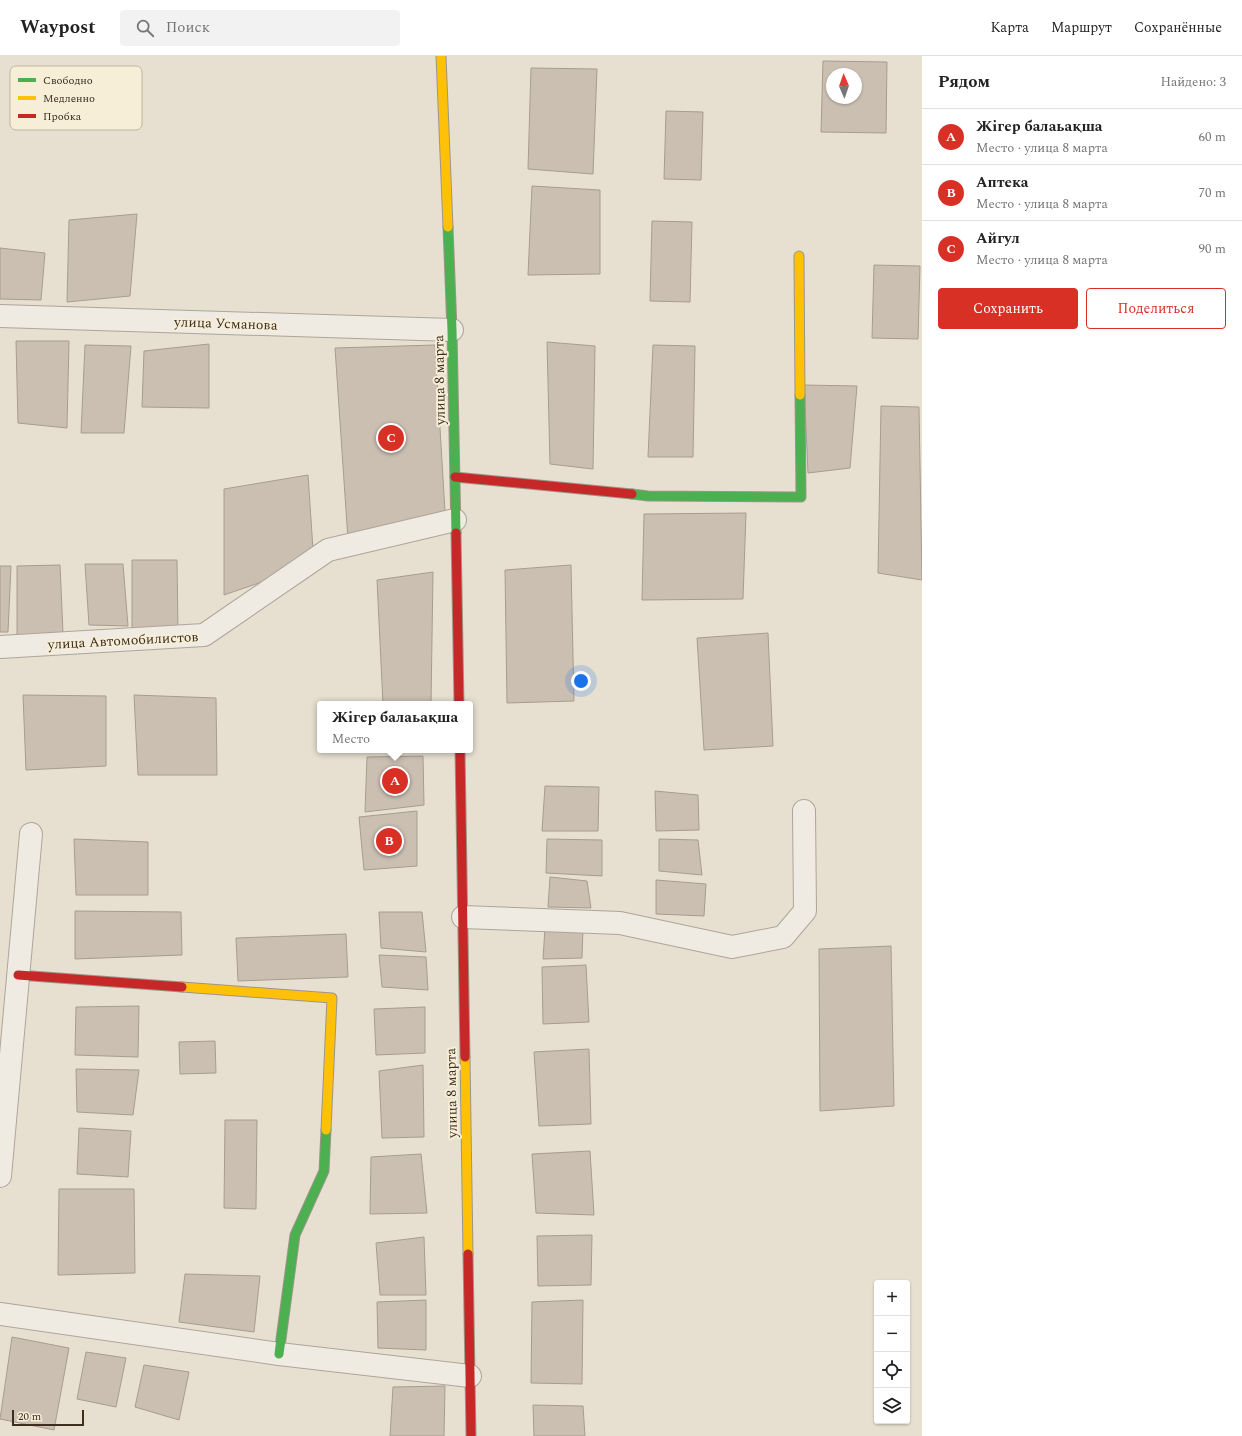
<!DOCTYPE html>
<html lang="ru">
<head>
<meta charset="utf-8">
<style>
  body { margin:0; font-family:Spectral,serif; background:#f2f2f2; color:#222 }
  .controls { position:absolute; right:12px; bottom:12px; display:grid; overflow:hidden; border-radius:4px; box-shadow:0 1px 3px #0004 }
  .controls button { width:36px; height:36px; display:grid; place-items:center; padding:0; border:0; border-bottom:1px solid #e0e0e0; background:#fff; color:#222; font:20px sans-serif }
  .compass { position:absolute; left:826px; top:12px; width:36px; height:36px; border-radius:50%; background:#fff; box-shadow:0 1px 3px #0004; rotate:358deg }
  .scale { position:absolute; left:12px; bottom:10px; width:72px; box-sizing:border-box; padding-left:4px; border:2px solid #3d2e20; border-top:0; font-size:11px; line-height:14px; white-space:nowrap; color:#3d2e20; -webkit-text-stroke:3px #f7eed8; paint-order:stroke }
  .you { position:absolute; left:581px; top:625px; width:14px; height:14px; margin:-10px; border:3px solid #fff; border-radius:50%; background:#1a73e8; box-shadow:0 0 0 6px #1a73e833 }
  .badge { display:grid; place-items:center; width:26px; height:26px; border-radius:50%; background:#d93025; color:#fff; font-size:13px; font-weight:700 }
  .pin { position:absolute; translate:-50% -50%; border:2px solid #fff; box-shadow:0 1px 4px #0006 }
  .popup { position:absolute; left:317px; top:645px; width:156px; height:52px; box-sizing:border-box; display:grid; place-content:center; border-radius:4px; background:#fff; filter:drop-shadow(0 1px 3px #0005); font-size:13px; white-space:nowrap; color:#767676 }
  .popup b { font-size:15px; color:#222 }
  .popup::after { content:''; position:absolute; left:50%; top:100%; margin-left:-8px; border:8px solid transparent; border-top-color:#fff }
  .list { margin:0; padding:0; list-style:none }
  h2 { display:flex; justify-content:space-between; align-items:center; height:52px; margin:0; padding:0 16px; font-size:17px }
  h2 small { font-size:13px; font-weight:400; color:#767676 }
  .list li { display:grid; grid-template-columns:26px 1fr auto; gap:12px; align-items:center; box-sizing:border-box; height:56px; padding:0 16px; border-top:1px solid #e0e0e0 }
  .list b { display:block; font-size:15px; white-space:nowrap }
  .list p { margin:0; font-size:13px; white-space:nowrap; color:#767676 }
  .list em { font-size:13px; font-style:normal; color:#767676 }
  .actions { display:flex; gap:8px; padding:12px 16px }
  .actions a { flex:1; padding:9px 0; border:1px solid #d93025; border-radius:4px; text-align:center; font-size:14px; color:#d93025 }
  .actions .main { background:#d93025; color:#fff }
  .icon { flex:none; width:22px; height:22px; fill:none; stroke:currentColor; stroke-width:2; stroke-linecap:round; stroke-linejoin:round }
  .map { position:relative; flex:none; width:922px; height:1380px; overflow:hidden }
  header { display:flex; align-items:center; gap:24px; box-sizing:border-box; height:56px; padding:0 20px; background:#fff; border-bottom:1px solid #e0e0e0 }
  header strong { font-size:19px }
  nav { display:flex; gap:22px; margin-inline-start:auto; font-size:14px }
  .search { width:280px; height:36px; background:#f2f2f2; display:flex; align-items:center; gap:10px; box-sizing:border-box; padding:0 14px; border-radius:4px; color:#767676; font-size:15px }
  main { display:flex }
  aside { flex:1; background:#fff }
  .map>svg:first-child { display:block }
  .building { fill:#cbbfb2; stroke:#a89c90; fill-rule:evenodd }
  .lines { fill:none; stroke-linecap:round; stroke-linejoin:round }
  .street-casing { stroke:#ada599; stroke-width:24 }
  .fast-casing { stroke:#9c958a; stroke-width:11 }
  .slow-casing { stroke:#9c958a; stroke-width:11 }
  .jam-casing { stroke:#9c958a; stroke-width:11 }
  .street { stroke:#efebe3; stroke-width:22 }
  .fast { stroke:#4caf50; stroke-width:9 }
  .slow { stroke:#ffc107; stroke-width:9 }
  .jam { stroke:#c62828; stroke-width:9 }
  .labels { text-anchor:middle; stroke-width:4; stroke-linejoin:round; paint-order:stroke }
  .street-label { font-size:14px; fill:#3d2e20; stroke:#f7eed8 }
  .key { fill:#f7eed8; stroke:#bfb4a1; stroke-width:1 }
  .key-label { font-size:11px; fill:#3d2e20 }
</style>
</head>
<body>
<header>
<strong>Waypost</strong>
<div class="search"><svg class="icon" aria-label="search" viewBox="0 0 24 24"><circle cx="10" cy="10" r="6"/><path d="M15 15l6 6"/></svg>Поиск</div>
<nav><a>Карта</a><a>Маршрут</a><a>Сохранённые</a></nav>
</header>
<main>
<div class="map">
<svg width="922" height="1380" viewBox="0 0 922 1380">
  <rect width="100%" height="100%" fill="#e7e0d1"/>
  <!-- building -->
  <g class="building">
    <path d="M 823,5 L 887,6 L 886,77 L 821,76 ZM 832,18 L 856,18 L 856,42 L 832,42 Z"/>
    <polygon points="531,12 597,13 593,118 528,113"/>
    <polygon points="666,55 703,56 701,124 664,123"/>
    <polygon points="532,130 600,134 600,218 528,219"/>
    <polygon points="137,158 130,240 67,246 69,164"/>
    <polygon points="652,165 692,166 690,246 650,245"/>
    <polygon points="0,192 45,197 41,244 0,243"/>
    <polygon points="874,209 920,210 918,283 872,282"/>
    <polygon points="16,285 69,285 67,372 18,367"/>
    <polygon points="547,286 595,290 593,413 550,408"/>
    <polygon points="209,288 209,352 142,351 144,295"/>
    <polygon points="85,289 131,290 124,377 81,377"/>
    <polygon points="435,289 446,472 348,484 335,292"/>
    <polygon points="653,289 695,290 693,401 648,401"/>
    <polygon points="804,329 857,330 850,412 808,417"/>
    <polygon points="881,350 919,351 922,524 878,517"/>
    <polygon points="308,419 314,508 224,539 224,433"/>
    <polygon points="746,457 743,543 642,544 644,458"/>
    <polygon points="132,504 177,504 178,575 132,575"/>
    <polygon points="85,508 123,508 128,570 89,569"/>
    <polygon points="60,509 63,577 17,580 17,510"/>
    <polygon points="571,509 574,645 507,647 505,514"/>
    <polygon points="0,510 11,510 8,576 0,576"/>
    <polygon points="433,516 431,648 383,648 377,524"/>
    <polygon points="768,577 773,690 704,694 697,582"/>
    <polygon points="23,639 106,640 106,710 26,714"/>
    <polygon points="134,639 216,642 217,719 138,719"/>
    <polygon points="423,700 424,749 365,756 367,701"/>
    <polygon points="545,730 599,731 598,775 542,775"/>
    <polygon points="655,735 698,739 699,774 656,775"/>
    <polygon points="417,755 417,810 364,814 359,761"/>
    <polygon points="74,783 148,786 148,839 76,839"/>
    <polygon points="547,783 602,784 602,820 546,817"/>
    <polygon points="659,783 698,784 702,819 659,815"/>
    <polygon points="550,821 587,825 591,852 548,851"/>
    <polygon points="656,824 706,828 704,860 656,858"/>
    <polygon points="75,855 181,856 182,899 75,903"/>
    <polygon points="379,856 422,856 426,896 381,892"/>
    <polygon points="583,871 582,902 543,903 545,872"/>
    <polygon points="346,878 348,921 238,925 236,882"/>
    <polygon points="891,890 894,1050 820,1055 819,893"/>
    <polygon points="379,899 426,901 428,934 382,931"/>
    <polygon points="586,909 589,966 543,968 542,911"/>
    <polygon points="139,950 138,1001 75,999 76,951"/>
    <polygon points="425,951 425,997 376,999 374,953"/>
    <polygon points="215,985 216,1017 180,1018 179,986"/>
    <polygon points="589,993 591,1068 539,1070 534,996"/>
    <polygon points="423,1009 424,1081 382,1082 379,1015"/>
    <polygon points="76,1013 139,1014 133,1059 77,1056"/>
    <polygon points="225,1064 257,1064 256,1153 224,1152"/>
    <polygon points="79,1072 131,1075 128,1121 77,1118"/>
    <polygon points="590,1095 594,1159 536,1157 532,1098"/>
    <polygon points="421,1098 427,1157 370,1158 371,1101"/>
    <polygon points="59,1133 134,1133 135,1217 58,1219"/>
    <polygon points="592,1179 591,1229 538,1230 537,1180"/>
    <polygon points="424,1181 426,1239 380,1239 376,1187"/>
    <polygon points="185,1218 260,1220 254,1276 179,1266"/>
    <polygon points="426,1244 426,1294 378,1292 377,1246"/>
    <polygon points="583,1244 582,1328 531,1327 532,1246"/>
    <polygon points="12,1281 69,1292 54,1374 0,1363"/>
    <polygon points="86,1296 126,1302 116,1351 77,1343"/>
    <polygon points="144,1309 189,1316 179,1364 135,1351"/>
    <polygon points="445,1330 444,1380 390,1380 393,1331"/>
    <polygon points="533,1349 583,1350 585,1380 534,1380"/>
  </g>
  <g class="lines">
    <defs>
      <g id="street">
        <polyline points="0,260 452,274"/>
        <polyline points="0,591 204,579 328,494 455,464"/>
        <polyline points="463,861 620,867 732,891 783,881 805,855 804,755"/>
        <polyline points="0,1120 31,778"/>
        <polyline points="0,1258 279,1298 470,1320"/>
      </g>
      <g id="fast">
        <polyline points="448,171 452,274 456,477"/>
        <polyline points="632,438 648,440 801,441 800,339"/>
        <polyline points="279,1298 295,1179 324,1115 326,1074"/>
      </g>
      <g id="slow">
        <polyline points="441,0 448,171"/>
        <polyline points="799,200 800,339"/>
        <polyline points="182,931 332,942 326,1074"/>
        <polyline points="465,1001 468,1198"/>
      </g>
      <g id="jam">
        <polyline points="455,421 632,438"/>
        <polyline points="456,477 459,648"/>
        <polyline points="460,694 465,1001"/>
        <polyline points="18,919 182,931"/>
        <polyline points="468,1198 471,1380"/>
      </g>
    </defs>
    <!-- street casing -->
    <use href="#street" class="street-casing"/>
    <!-- fast casing -->
    <use href="#fast" class="fast-casing"/>
    <!-- slow casing -->
    <use href="#slow" class="slow-casing"/>
    <!-- jam casing -->
    <use href="#jam" class="jam-casing"/>
    <!-- street -->
    <use href="#street" class="street"/>
    <!-- fast -->
    <use href="#fast" class="fast"/>
    <!-- slow -->
    <use href="#slow" class="slow"/>
    <!-- jam -->
    <use href="#jam" class="jam"/>
  </g>
  <g class="labels">
    <!-- street labels -->
    <g class="street-label">
      <text transform="translate(226 267) rotate(2)" y="5">улица Усманова</text>
      <text transform="translate(439 324) rotate(-91)" y="5">улица 8 марта</text>
      <text transform="translate(123 584) rotate(-3)" y="5">улица Автомобилистов</text>
      <text transform="translate(451 1037) rotate(-91)" y="5">улица 8 марта</text>
    </g>
  </g>
  <!-- legend -->
  <rect x="10" y="10" width="132" height="64" rx="6" class="key"/>
  <rect x="18" y="22" width="18" height="4" fill="#4caf50"/>
  <rect x="18" y="40" width="18" height="4" fill="#ffc107"/>
  <rect x="18" y="58" width="18" height="4" fill="#c62828"/>
  <g class="key-label">
    <text x="43" y="28">Свободно</text>
    <text x="43" y="46">Медленно</text>
    <text x="43" y="64">Пробка</text>
  </g>
</svg>
<div class="controls">
<button>+</button>
<button>−</button>
<button><svg class="icon" aria-label="locate" viewBox="0 0 24 24"><circle cx="12" cy="12" r="6"/><path d="M12 2v4M12 18v4M2 12h4M18 12h4"/></svg></button>
<button><svg class="icon" aria-label="layers" viewBox="0 0 24 24"><path d="M12 4l9 5-9 5-9-5zM3 14l9 5 9-5"/></svg></button>
</div>
<svg class="compass" viewBox="-18 -18 36 36"><path d="M0-13l5 13h-10z" fill="#e53935"/><path d="M0 13l5-13h-10z" fill="#767676"/></svg>
<div class="scale">20 m</div>
<div class="you"></div>
<div class="pin badge" style="left:395px;top:725px">A</div>
<div class="popup"><b>Жігер балаьақша</b>Место</div>
<div class="pin badge" style="left:389px;top:785px">B</div>
<div class="pin badge" style="left:391px;top:382px">C</div>
</div>
<aside>
<h2>Рядом<small>Найдено: 3</small></h2>
<ul class="list">
<li><span class="badge">A</span><div><b>Жігер балаьақша</b><p>Место · улица 8 марта</p></div><em>60 m</em></li>
<li><span class="badge">B</span><div><b>Аптека</b><p>Место · улица 8 марта</p></div><em>70 m</em></li>
<li><span class="badge">C</span><div><b>Айгул</b><p>Место · улица 8 марта</p></div><em>90 m</em></li>
</ul>
<div class="actions"><a class="main">Сохранить</a><a>Поделиться</a></div>
</aside>
</main>
</body>
</html>
